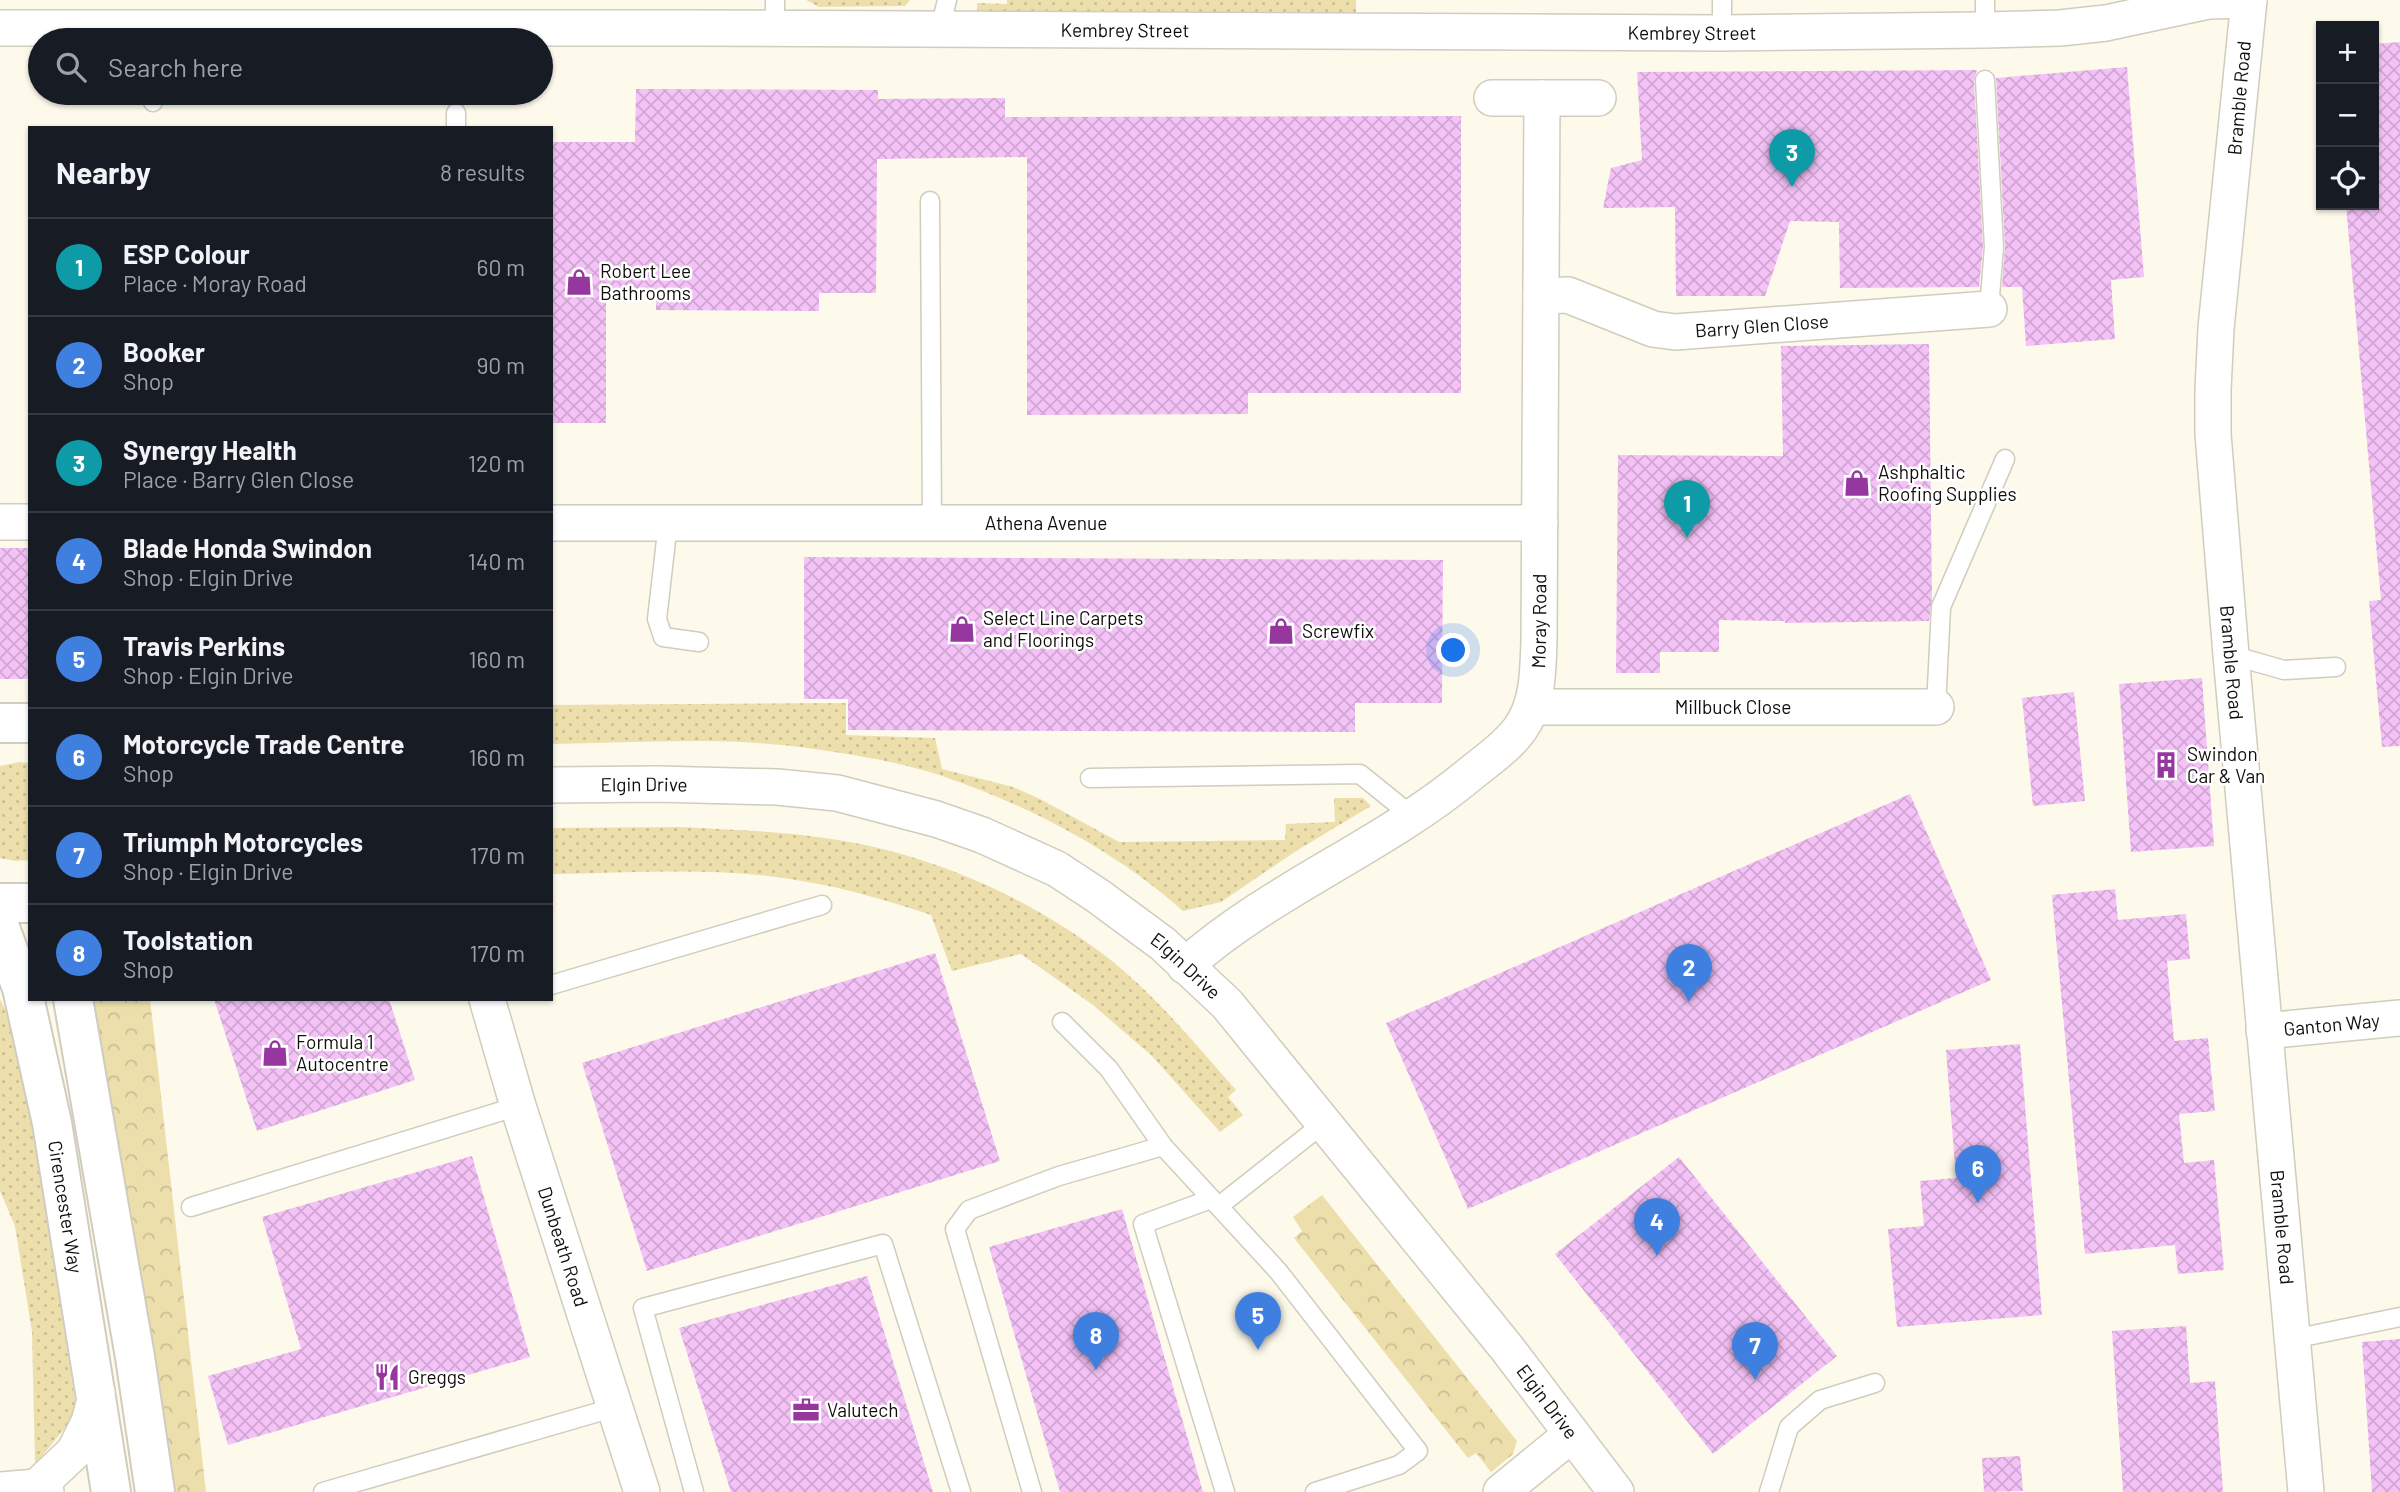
<!DOCTYPE html>
<html lang="en">
<head>
<meta charset="utf-8">
<style>
  body { margin:0; font-family:Barlow,sans-serif; background:#20242c; color:#f1f3f6 }
  .controls { position:absolute; right:21px; top:21px; display:grid; overflow:hidden; border-radius:0px; box-shadow:0 2px 5px #0004 }
  .controls button { width:63px; height:63px; display:grid; place-items:center; padding:0; border:0; border-bottom:2px solid #363941; background:#171b24; color:#f1f3f6; font:35px sans-serif }
  .you { position:absolute; left:1454px; top:651px; width:24px; height:24px; margin:-18px; border:5px solid #fff; border-radius:50%; background:#1a73e8; box-shadow:0 0 0 10px #1a73e833 }
  .badge { display:grid; place-items:center; width:46px; height:46px; border-radius:50%; background:#b45309; color:#fff; font-size:23px; font-weight:700 }
  .pin { position:absolute; translate:-50% -58px; filter:drop-shadow(0 2px 4px #0008) }
  .pin::after { content:''; position:absolute; top:37px; width:24px; height:21px; background:inherit; clip-path:polygon(0 0,100% 0,50% 100%) }
  .list { margin:0; padding:0; list-style:none }
  h2 { display:flex; justify-content:space-between; align-items:center; height:91px; margin:0; padding:0 28px; font-size:30px }
  h2 small { font-size:23px; font-weight:400; color:#9ea1a6 }
  .list li { display:grid; grid-template-columns:46px 1fr auto; gap:21px; align-items:center; box-sizing:border-box; height:98px; padding:0 28px; border-top:2px solid #363941 }
  .list b { display:block; font-size:26px; white-space:nowrap }
  .list p { margin:0; font-size:23px; white-space:nowrap; color:#9ea1a6 }
  .list em { font-size:23px; font-style:normal; color:#9ea1a6 }
  .icon { flex:none; width:38px; height:38px; fill:none; stroke:currentColor; stroke-width:2; stroke-linecap:round; stroke-linejoin:round }
  .map { position:relative; flex:none; width:2400px; height:1492px; overflow:hidden }
  .search { position:absolute; background:#171b24; box-shadow:0 2px 5px #0004; left:28px; top:28px; width:525px; height:77px; display:flex; align-items:center; gap:18px; box-sizing:border-box; padding:0 24px; border-radius:38px; color:#9ea1a6; font-size:26px }
  .panel { position:absolute; background:#171b24; box-shadow:0 2px 5px #0004; left:28px; top:126px; width:525px; height:875px; border-radius:0px }
  .map>svg:first-child { display:block }
  .grass { fill:url(#grass-dots) }
  .forest { fill:url(#forest-crowns) }
  .building { fill:url(#building-cross-hatch) }
  .lines { fill:none; stroke-linecap:round; stroke-linejoin:round }
  .lane-casing { stroke:#d0ccbe; stroke-width:21 }
  .street-casing { stroke:#d0ccbe; stroke-width:38 }
  .primary-casing { stroke:#d0ccbe; stroke-width:42 }
  .lane { stroke:#fff; stroke-width:18 }
  .street { stroke:#fff; stroke-width:35 }
  .primary { stroke:#fff; stroke-width:38 }
  .labels { text-anchor:middle; stroke-width:5; stroke-linejoin:round; paint-order:stroke }
  .street-label { font-size:19px; fill:#100e0a; stroke:#fff }
  .poi-label { font-size:19px; fill:#100e0a; stroke:#fff; text-anchor:start }
</style>
</head>
<body>
<div class="map">
<svg width="2400" height="1492" viewBox="0 0 2400 1492">
  <defs>
    <pattern id="grass-dots" width="8" height="8" patternUnits="userSpaceOnUse" patternTransform="scale(1.75)"><rect width="8" height="8" fill="#eddfac"/><path d="M2 2h.1M6 6h.1" fill="none" stroke="#cabe93" stroke-width="1.8" stroke-linecap="round"/></pattern>
    <pattern id="forest-crowns" width="20" height="18" patternUnits="userSpaceOnUse" patternTransform="scale(1.75)"><rect width="20" height="18" fill="#eddfac"/><path d="M2 6a3 3 0 1 1 6 0M12 15a3 3 0 1 1 6 0" fill="none" stroke="#cabe93"/></pattern>
    <pattern id="building-cross-hatch" width="8" height="8" patternUnits="userSpaceOnUse" patternTransform="scale(1.75)"><rect width="8" height="8" fill="#f4c2f7"/><path d="M0 0l8 8M0 8l8-8" fill="none" stroke="#d0a6d2"/></pattern>
  </defs>
  <rect width="100%" height="100%" fill="#fdf9eb"/>
  <!-- grass -->
  <g class="grass">
    <polygon points="806,0 910,0 905,6 819,7"/>
    <polygon points="1007,0 1356,0 1356,13 977,14 977,3 1007,4"/>
    <path d="M 846,703 L 846,735 L 935,738 L 942,769 L 1013,787 L 1040,799 L 1119,842 L 1285,840 L 1286,824 L 1335,822 L 1334,798 L 1363,798 L 1371,806 L 1296,851 L 1221,902 L 1183,911 C 1115,850 1028,805 942,776 C 901,762 850,754 807,748 C 723,736 636,743 551,744 L 551,705 Z"/>
    <polygon points="19,762 30,763 30,860 16,861 0,858 0,766"/>
    <path d="M 680,827 C 733,830 786,831 838,840 C 933,855 1027,897 1103,954 C 1154,993 1194,1043 1236,1090 L 1228,1097 L 1243,1115 L 1220,1132 L 1152,1056 L 1093,1005 L 1021,954 L 952,971 L 931,915 C 889,901 846,888 802,881 C 720,866 634,873 551,874 L 551,828 Z"/>
    <polygon points="0,999 5,1009 26,1088 77,1413 35,1465 32,1332 15,1226 0,1191"/>
  </g>
  <!-- forest -->
  <g class="forest">
    <polygon points="94,999 150,999 206,1492 168,1492"/>
    <polygon points="1322,1195 1517,1441 1513,1454 1491,1472 1476,1453 1468,1458 1294,1238 1302,1231 1293,1217"/>
  </g>
  <!-- building -->
  <g class="building">
    <polygon points="2400,42 2400,746 2382,747 2369,601 2381,600 2346,205 2374,205 2374,44"/>
    <polygon points="2127,67 2144,277 2111,280 2115,339 2026,346 2022,287 2002,287 2005,246 1996,78"/>
    <polygon points="1977,70 1974,81 1983,247 1979,287 1840,288 1839,222 1790,221 1765,296 1676,296 1675,207 1603,208 1611,168 1642,160 1637,72"/>
    <polygon points="636,89 878,90 878,99 1005,98 1005,117 1461,116 1461,393 1248,393 1248,414 1027,415 1027,157 877,159 876,293 819,293 819,311 656,310 656,293 606,293 606,423 551,423 551,142 635,142"/>
    <polygon points="1929,344 1932,599 1929,621 1785,623 1785,621 1719,620 1719,652 1660,652 1660,673 1616,673 1618,455 1783,456 1781,346"/>
    <rect x="0" y="548" width="30" height="131"/>
    <polygon points="804,557 1443,560 1442,703 1355,703 1355,732 848,730 848,699 804,699"/>
    <polygon points="2202,678 2214,846 2131,852 2119,684"/>
    <polygon points="2074,692 2085,801 2033,806 2022,698"/>
    <polygon points="1910,794 1991,980 1468,1209 1386,1023"/>
    <polygon points="2115,889 2118,920 2186,914 2190,959 2167,961 2174,1041 2208,1038 2215,1111 2179,1114 2184,1163 2214,1160 2224,1270 2178,1274 2175,1245 2085,1254 2052,895"/>
    <polygon points="935,953 1000,1161 647,1271 582,1063"/>
    <polygon points="214,999 389,999 415,1080 257,1131"/>
    <polygon points="2020,1044 2042,1315 1897,1327 1888,1229 1924,1226 1920,1181 1956,1178 1946,1050"/>
    <polygon points="472,1156 530,1357 228,1445 208,1376 301,1349 262,1217"/>
    <polygon points="1679,1157 1837,1356 1713,1454 1555,1254"/>
    <polygon points="1122,1209 1203,1492 1060,1492 989,1247"/>
    <polygon points="867,1276 933,1492 731,1492 679,1328"/>
    <polygon points="2186,1326 2190,1383 2215,1381 2223,1492 2123,1492 2112,1331"/>
    <polygon points="2400,1339 2400,1492 2372,1492 2362,1342"/>
    <polygon points="2020,1456 2023,1491 1984,1492 1982,1458"/>
  </g>
  <g class="lines">
    <defs>
      <g id="lane">
        <polyline points="775,0 775,28"/>
        <polyline points="940,29 947,0"/>
        <polyline points="1985,30 1985,0"/>
        <polyline points="1722,33 1722,0"/>
        <polyline points="1985,80 1994,247 1989,309"/>
        <polyline points="152,93 153,102"/>
        <polyline points="456,113 456,128"/>
        <polyline points="930,201 932,523"/>
        <polyline points="668,523 657,619 663,637 699,642"/>
        <polyline points="2231,655 2284,670 2336,667"/>
        <polyline points="1936,707 1941,607 2005,459"/>
        <polyline points="1090,778 1360,774 1412,816"/>
        <polyline points="551,985 822,905"/>
        <polyline points="1062,1022 1109,1069 1163,1146 1278,1271 1418,1451 1399,1465 1315,1492"/>
        <polyline points="1211,1199 1143,1224 1225,1492"/>
        <polyline points="1219,1206 1324,1123"/>
        <polyline points="191,1207 518,1106"/>
        <polyline points="2293,1339 2400,1317"/>
        <polyline points="323,1492 616,1407"/>
        <polyline points="694,1492 643,1308 883,1244 961,1492"/>
        <polyline points="1032,1492 955,1229 969,1210 1059,1176 1163,1146"/>
        <polyline points="1769,1492 1789,1427 1820,1400 1875,1383"/>
      </g>
      <g id="street">
        <path id="s1" d="M 2249,0 L 2216,328 L 2213,390 L 2213,434 L 2231,655 L 2306,1492"/>
        <path id="s2" d="M 0,28 L 694,28 L 1722,33 L 1985,30 L 2060,28 L 2106,23 L 2209,1 L 2249,0"/>
        <polyline points="1492,98 1598,98"/>
        <path id="s3" d="M 1541,296 L 1568,295 L 1653,329 L 1675,332 L 1989,309"/>
        <polyline points="0,522 30,522"/>
        <path id="s4" d="M 551,523 L 1540,523"/>
        <path id="s5" d="M 1532,707 L 1936,707"/>
        <path id="s6" d="M 551,785 L 657,784 L 777,787 L 837,793 L 936,819 L 982,835 L 1057,869 L 1098,896 L 1163,944 L 1227,1004 L 1506,1347 L 1616,1492"/>
        <path id="s7" d="M 1185,966 C 1270,890 1381,848 1469,775 C 1486,761 1507,747 1520,729 C 1538,704 1538,671 1539,641 L 1542,98"/>
        <path id="s8" d="M 487,999 L 518,1106 L 642,1492"/>
        <path id="s9" d="M 2264,1031 L 2400,1018"/>
        <polyline points="37,1487 74,1452 89,1422 97,1392"/>
        <polyline points="0,1490 37,1487 46,1492"/>
        <polyline points="1501,1492 1572,1434"/>
      </g>
      <g id="primary">
        <polyline points="0,723 30,723"/>
        <polyline points="0,903 30,903"/>
        <path id="s10" d="M 0,928 L 22,988 L 52,1123 L 111,1492"/>
        <polyline points="73,999 135,1357 155,1492"/>
      </g>
    </defs>
    <!-- lane casing -->
    <use href="#lane" class="lane-casing"/>
    <!-- street casing -->
    <use href="#street" class="street-casing"/>
    <!-- primary casing -->
    <use href="#primary" class="primary-casing"/>
    <!-- lane -->
    <use href="#lane" class="lane"/>
    <!-- street -->
    <use href="#street" class="street"/>
    <!-- primary -->
    <use href="#primary" class="primary"/>
  </g>
  <!-- icons -->
  <defs>
    <symbol id="shop-bare" viewBox="-9 -9 18 18"><path d="M-5-2.5h2.3a2.7 3.5 0 0 1 5.4 0H5L5.5 6h-11ZM-1.5-2.5h3a1.5 2.3 0 0 0-3 0Z" fill="#96369f" stroke="#fff" stroke-width="2.5" paint-order="stroke"/></symbol>
    <symbol id="building-bare" viewBox="-9 -9 18 18"><path d="M-4-6H4V6H1V3H-1V6H-4ZM-2.5-4.3h1.7v1.8h-1.7ZM.8-4.3h1.7v1.8H.8ZM-2.5-1h1.7V.8h-1.7ZM.8-1h1.7V.8H.8Z" fill="#96369f" stroke="#fff" stroke-width="2.5" paint-order="stroke"/></symbol>
    <symbol id="restaurant-bare" viewBox="-9 -9 18 18"><path d="M-5-6h1v4h1v-4h1v4h1v-4h1v5L-1.5 .5V6h-2V.5L-5-1ZM5-6V6H3V1.5H1.5Q1.5-4 5-6Z" fill="#96369f" stroke="#fff" stroke-width="2.5" paint-order="stroke"/></symbol>
    <symbol id="office-bare" viewBox="-9 -9 18 18"><path d="M-6-3h4V-5.5h4V-3h4V5H-6ZM-1-4.5V-3h2v-1.5ZM-6 0V1H6V0Z" fill="#96369f" stroke="#fff" stroke-width="2.5" paint-order="stroke"/></symbol>
  </defs>
  <g fill-rule="evenodd">
    <use href="#shop-bare" x="560" y="263" width="38" height="38"/>
    <use href="#shop-bare" x="1838" y="464" width="38" height="38"/>
    <use href="#shop-bare" x="943" y="610" width="38" height="38"/>
    <use href="#shop-bare" x="1262" y="612" width="38" height="38"/>
    <use href="#building-bare" x="2147" y="746" width="38" height="38"/>
    <use href="#shop-bare" x="256" y="1034" width="38" height="38"/>
    <use href="#restaurant-bare" x="368" y="1358" width="38" height="38"/>
    <use href="#office-bare" x="787" y="1391" width="38" height="38"/>
  </g>
  <g class="labels">
    <!-- street labels -->
    <g class="street-label">
      <text dy="7" stroke="none"><textPath href="#s2" startOffset="1125">Kembrey Street</textPath></text>
      <text dy="7" stroke="none"><textPath href="#s2" startOffset="1692">Kembrey Street</textPath></text>
      <text transform="translate(2239 98) rotate(-85)" y="7">Bramble Road</text>
      <text dy="7" stroke="none"><textPath href="#s3" startOffset="228">Barry Glen Close</textPath></text>
      <text dy="7" stroke="none"><textPath href="#s4" startOffset="495">Athena Avenue</textPath></text>
      <text dy="7" stroke="none"><textPath href="#s7" startOffset="523">Moray Road</textPath></text>
      <text dy="7" stroke="none"><textPath href="#s1" startOffset="665">Bramble Road</textPath></text>
      <text dy="7" stroke="none"><textPath href="#s5" startOffset="201">Millbuck Close</textPath></text>
      <text dy="7" stroke="none"><textPath href="#s6" startOffset="93">Elgin Drive</textPath></text>
      <text dy="7" stroke="none"><textPath href="#s6" startOffset="681">Elgin Drive</textPath></text>
      <text dy="7" stroke="none"><textPath href="#s9" startOffset="68">Ganton Way</textPath></text>
      <text dy="7" stroke="none"><textPath href="#s10" startOffset="287">Cirencester Way</textPath></text>
      <text dy="7" stroke="none"><textPath href="#s1" startOffset="1232">Bramble Road</textPath></text>
      <text dy="7" stroke="none"><textPath href="#s8" startOffset="259">Dunbeath Road</textPath></text>
      <text dy="7" stroke="none"><textPath href="#s6" startOffset="1248">Elgin Drive</textPath></text>
    </g>
    <!-- poi labels -->
    <g class="poi-label">
      <text x="600" y="278">Robert Lee<tspan x="600" dy="22">Bathrooms</tspan></text>
      <text x="1878" y="479">Ashphaltic<tspan x="1878" dy="22">Roofing Supplies</tspan></text>
      <text x="983" y="625">Select Line Carpets<tspan x="983" dy="22">and Floorings</tspan></text>
      <text x="1302" y="638">Screwfix</text>
      <text x="2187" y="761">Swindon<tspan x="2187" dy="22">Car &amp; Van</tspan></text>
      <text x="296" y="1049">Formula 1<tspan x="296" dy="22">Autocentre</tspan></text>
      <text x="408" y="1384">Greggs</text>
      <text x="827" y="1417">Valutech</text>
    </g>
  </g>
</svg>
<div class="controls">
<button>+</button>
<button>−</button>
<button><svg class="icon" aria-label="locate" viewBox="0 0 24 24"><circle cx="12" cy="12" r="6"/><path d="M12 2v4M12 18v4M2 12h4M18 12h4"/></svg></button>
</div>
<div class="you"></div>
<div class="pin badge" style="left:1687px;top:538px;background:#0f9aa8">1</div>
<div class="pin badge" style="left:1689px;top:1002px;background:#3f7fe0">2</div>
<div class="pin badge" style="left:1792px;top:187px;background:#0f9aa8">3</div>
<div class="pin badge" style="left:1657px;top:1256px;background:#3f7fe0">4</div>
<div class="pin badge" style="left:1258px;top:1350px;background:#3f7fe0">5</div>
<div class="pin badge" style="left:1978px;top:1203px;background:#3f7fe0">6</div>
<div class="pin badge" style="left:1755px;top:1380px;background:#3f7fe0">7</div>
<div class="pin badge" style="left:1096px;top:1370px;background:#3f7fe0">8</div>
<div class="search"><svg class="icon" aria-label="search" viewBox="0 0 24 24"><circle cx="10" cy="10" r="6"/><path d="M15 15l6 6"/></svg>Search here</div>
<section class="panel">
<h2>Nearby<small>8 results</small></h2>
<ul class="list">
<li><span class="badge" style="background:#0f9aa8">1</span><div><b>ESP Colour</b><p>Place · Moray Road</p></div><em>60 m</em></li>
<li><span class="badge" style="background:#3f7fe0">2</span><div><b>Booker</b><p>Shop</p></div><em>90 m</em></li>
<li><span class="badge" style="background:#0f9aa8">3</span><div><b>Synergy Health</b><p>Place · Barry Glen Close</p></div><em>120 m</em></li>
<li><span class="badge" style="background:#3f7fe0">4</span><div><b>Blade Honda Swindon</b><p>Shop · Elgin Drive</p></div><em>140 m</em></li>
<li><span class="badge" style="background:#3f7fe0">5</span><div><b>Travis Perkins</b><p>Shop · Elgin Drive</p></div><em>160 m</em></li>
<li><span class="badge" style="background:#3f7fe0">6</span><div><b>Motorcycle Trade Centre</b><p>Shop</p></div><em>160 m</em></li>
<li><span class="badge" style="background:#3f7fe0">7</span><div><b>Triumph Motorcycles</b><p>Shop · Elgin Drive</p></div><em>170 m</em></li>
<li><span class="badge" style="background:#3f7fe0">8</span><div><b>Toolstation</b><p>Shop</p></div><em>170 m</em></li>
</ul>
</section>
</div>
</body>
</html>
